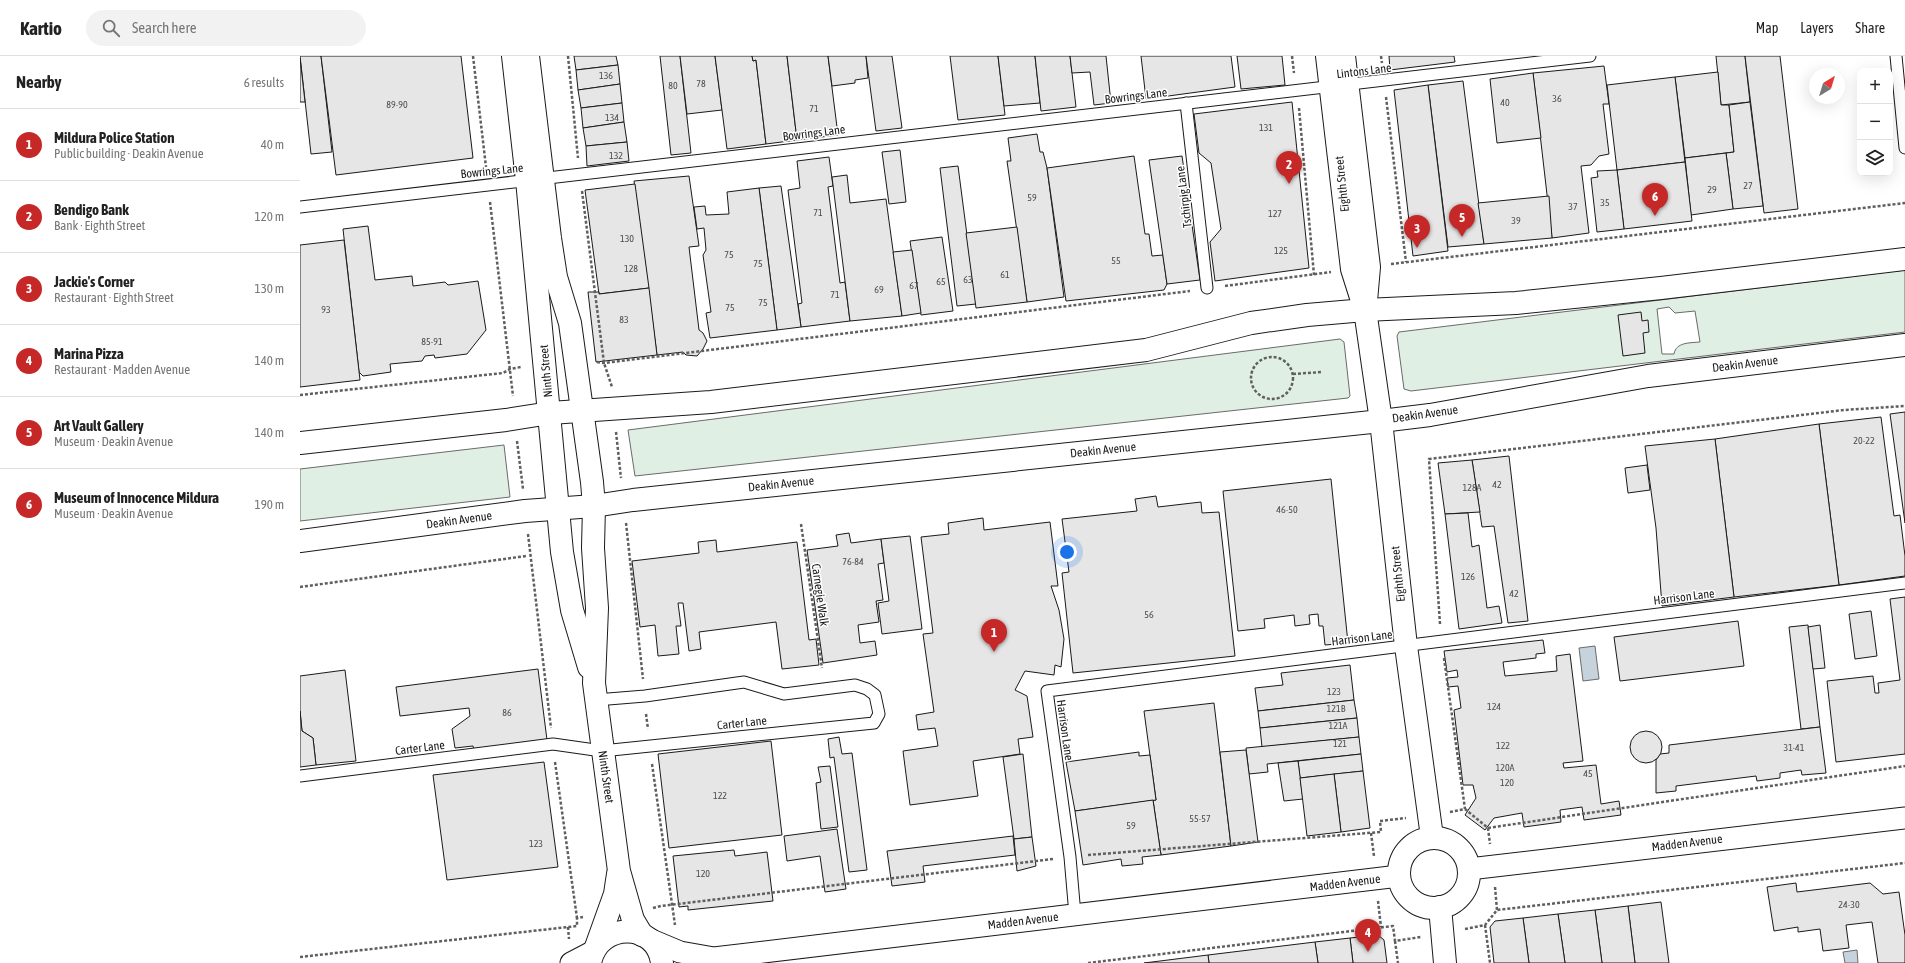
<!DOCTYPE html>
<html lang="en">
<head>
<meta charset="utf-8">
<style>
  body { margin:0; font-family:"Asap Condensed",sans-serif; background:#f2f2f2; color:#222 }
  .controls { position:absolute; right:12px; top:12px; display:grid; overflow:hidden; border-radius:8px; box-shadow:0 4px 16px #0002 }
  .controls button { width:36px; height:36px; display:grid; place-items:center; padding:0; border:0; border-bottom:1px solid #e0e0e0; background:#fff; color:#222; font:20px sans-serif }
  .compass { position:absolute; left:1509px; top:12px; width:36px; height:36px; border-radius:50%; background:#fff; box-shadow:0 4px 16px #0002; rotate:38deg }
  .you { position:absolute; left:767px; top:496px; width:14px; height:14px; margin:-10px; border:3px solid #fff; border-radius:50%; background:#1a73e8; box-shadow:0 0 0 6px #1a73e833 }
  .badge { display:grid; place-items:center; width:26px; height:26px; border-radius:50%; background:#c62828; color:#fff; font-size:13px; font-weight:700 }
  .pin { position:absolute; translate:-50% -33px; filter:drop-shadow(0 1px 2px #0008) }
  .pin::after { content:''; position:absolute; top:21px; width:14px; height:12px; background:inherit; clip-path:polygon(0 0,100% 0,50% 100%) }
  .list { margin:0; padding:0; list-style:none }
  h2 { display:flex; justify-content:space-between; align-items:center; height:52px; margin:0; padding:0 16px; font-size:17px }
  h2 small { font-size:13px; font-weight:400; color:#767676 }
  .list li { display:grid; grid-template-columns:26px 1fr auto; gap:12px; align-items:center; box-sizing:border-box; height:72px; padding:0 16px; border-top:1px solid #e0e0e0 }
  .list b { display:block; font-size:15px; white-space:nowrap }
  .list p { margin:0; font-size:13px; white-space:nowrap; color:#767676 }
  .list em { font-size:13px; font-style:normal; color:#767676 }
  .icon { flex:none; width:22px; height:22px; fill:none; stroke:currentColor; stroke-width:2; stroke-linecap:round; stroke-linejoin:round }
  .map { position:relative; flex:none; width:1605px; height:907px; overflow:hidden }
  header { display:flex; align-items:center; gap:24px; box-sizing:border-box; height:56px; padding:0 20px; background:#fff; border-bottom:1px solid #e0e0e0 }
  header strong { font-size:19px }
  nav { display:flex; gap:22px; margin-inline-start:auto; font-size:14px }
  .search { width:280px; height:36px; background:#f2f2f2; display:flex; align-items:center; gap:10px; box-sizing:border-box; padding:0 14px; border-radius:22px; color:#767676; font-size:15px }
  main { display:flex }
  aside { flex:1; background:#fff }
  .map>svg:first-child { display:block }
  .green { fill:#e0efe3; stroke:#6a6a6a; fill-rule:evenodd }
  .water { fill:#c6d2dc; stroke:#6a6a6a }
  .building { fill:#e6e6e6; stroke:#1a1a1a }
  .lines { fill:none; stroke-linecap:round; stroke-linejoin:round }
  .lane-casing { stroke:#1a1a1a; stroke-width:13 }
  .street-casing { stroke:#1a1a1a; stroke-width:23 }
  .secondary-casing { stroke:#1a1a1a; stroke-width:24 }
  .highway-casing { stroke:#1a1a1a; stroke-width:24 }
  .path { stroke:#5f5f5f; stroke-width:2.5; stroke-dasharray:3 2; stroke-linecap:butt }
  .lane { stroke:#fff; stroke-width:11 }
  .street { stroke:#fff; stroke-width:21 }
  .secondary { stroke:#fff; stroke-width:22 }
  .highway { stroke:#fff; stroke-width:22 }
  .labels { text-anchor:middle; stroke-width:3; stroke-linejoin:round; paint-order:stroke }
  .number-label { font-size:10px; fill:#4d4d4d }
  .street-label { font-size:12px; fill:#1a1a1a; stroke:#fff }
</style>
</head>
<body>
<header>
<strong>Kartio</strong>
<div class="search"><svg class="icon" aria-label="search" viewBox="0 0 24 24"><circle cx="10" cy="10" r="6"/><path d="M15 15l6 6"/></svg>Search here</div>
<nav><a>Map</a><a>Layers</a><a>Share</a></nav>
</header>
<main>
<aside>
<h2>Nearby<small>6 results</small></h2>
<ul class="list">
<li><span class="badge">1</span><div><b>Mildura Police Station</b><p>Public building · Deakin Avenue</p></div><em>40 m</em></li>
<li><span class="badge">2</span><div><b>Bendigo Bank</b><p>Bank · Eighth Street</p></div><em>120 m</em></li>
<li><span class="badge">3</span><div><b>Jackie's Corner</b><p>Restaurant · Eighth Street</p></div><em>130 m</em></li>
<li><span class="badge">4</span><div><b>Marina Pizza</b><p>Restaurant · Madden Avenue</p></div><em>140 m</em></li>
<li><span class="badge">5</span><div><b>Art Vault Gallery</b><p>Museum · Deakin Avenue</p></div><em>140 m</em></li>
<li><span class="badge">6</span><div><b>Museum of Innocence Mildura</b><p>Museum · Deakin Avenue</p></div><em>190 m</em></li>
</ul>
</aside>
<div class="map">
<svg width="1605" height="907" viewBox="0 0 1605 907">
  <rect width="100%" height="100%" fill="#fff"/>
  <!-- green -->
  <g class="green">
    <path d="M 1605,214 L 1605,276 L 1111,335 L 1104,333 L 1097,280 L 1099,276 ZM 1369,251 L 1375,257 L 1395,255 L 1400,286 C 1390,287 1376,286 1374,298 L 1362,298 L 1357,253 Z"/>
    <polygon points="1040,283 1044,286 1050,340 1048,342 335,420 328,374"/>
    <polygon points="204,389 210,441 0,465 0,413"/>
  </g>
  <!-- water -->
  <g class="water">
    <polygon points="1295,590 1299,623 1283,625 1279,592"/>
    <polygon points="1557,894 1558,907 1545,907 1543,896"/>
  </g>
  <!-- building -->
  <g class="building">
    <polygon points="0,0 21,0 32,96 11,98"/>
    <polygon points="21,0 161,0 173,102 36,119"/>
    <polygon points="274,0 316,0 318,9 276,14"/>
    <polygon points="360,0 380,0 391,97 371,99"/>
    <polygon points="380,0 415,0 422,54 387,58"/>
    <polygon points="415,0 452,0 453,5 456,4 466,88 427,93"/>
    <polygon points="452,0 487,0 497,84 466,88 456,4 453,5"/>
    <polygon points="487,0 528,0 538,79 497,84"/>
    <polygon points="528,0 566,0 568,22 555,24 555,27 532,30"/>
    <polygon points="566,0 592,0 602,72 576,75"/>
    <polygon points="650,0 698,0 705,59 658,64"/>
    <polygon points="698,0 735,0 740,47 704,50"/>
    <polygon points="735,0 770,0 776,51 741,55"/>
    <polygon points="770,0 806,0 811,47 794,49 790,16 772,17"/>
    <polygon points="841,0 931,0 935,31 846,43"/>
    <polygon points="937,0 982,0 985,29 941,33"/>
    <polygon points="1089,0 1154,0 1155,6 1090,14"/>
    <polygon points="1416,0 1445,0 1450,46 1421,49"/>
    <polygon points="1445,0 1480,0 1498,153 1464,157"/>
    <polygon points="0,2 5,46 0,46"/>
    <polygon points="318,9 320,28 278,34 276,14"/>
    <polygon points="1304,10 1309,48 1303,48 1309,98 1299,100 1291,109 1281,110 1289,177 1252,182 1233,17"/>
    <polygon points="1418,16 1421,49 1429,49 1434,96 1385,102 1375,21"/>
    <polygon points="1233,17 1241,82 1197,87 1190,23"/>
    <polygon points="1375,21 1385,106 1317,114 1307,29"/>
    <polygon points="1163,25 1184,188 1148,191 1128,29"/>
    <polygon points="320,28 322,47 281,52 278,34"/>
    <polygon points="1128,29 1148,195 1113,200 1094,34"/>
    <polygon points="992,46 1009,212 915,225 910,186 921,173 911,107 899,97 894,58"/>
    <polygon points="1450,46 1463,150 1433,153 1426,97 1434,96 1429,49"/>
    <polygon points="322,47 324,66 283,72 281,52"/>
    <polygon points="324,66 327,86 286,90 283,72"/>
    <polygon points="737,78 740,96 743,96 747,112 764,241 727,246 707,105 711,105 708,82"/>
    <polygon points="327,86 329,105 287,110 286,90"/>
    <polygon points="600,94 606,146 589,148 582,96"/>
    <polygon points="1426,97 1433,153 1391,159 1385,102"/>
    <polygon points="834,100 845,178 849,178 852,200 863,199 867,228 864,234 766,245 747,112"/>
    <polygon points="882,100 900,224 867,228 849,104"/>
    <polygon points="529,101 533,130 528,131 540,227 545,226 550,265 501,271 498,248 502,247 488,134 500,132 497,105"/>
    <polygon points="1385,106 1392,165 1324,173 1317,114"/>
    <polygon points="658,110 676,248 657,250 640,112"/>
    <polygon points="1317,114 1324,173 1297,176 1291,122 1298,121 1297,115"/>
    <polygon points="547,119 550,147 586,143 602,260 550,265 532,121"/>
    <polygon points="389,120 399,190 389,191 399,274 403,277 407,285 403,293 397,300 386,299 383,296 357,299 334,125"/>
    <polygon points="335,128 349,232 299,238 285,134"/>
    <polygon points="481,130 501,271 477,274 459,132"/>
    <polygon points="459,132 477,274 410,282 406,257 411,256 403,199 406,194 404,172 397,173 394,151 405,150 406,159 429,158 427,136"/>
    <polygon points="1249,140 1252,182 1184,188 1178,147"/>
    <polygon points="68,170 75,224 112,220 113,230 145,226 148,229 178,225 186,274 167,298 135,302 134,299 125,300 122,305 90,308 91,316 63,320 59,316 43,173"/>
    <polygon points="717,171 727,246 676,252 666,177"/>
    <polygon points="642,181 653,255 621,259 610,185"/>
    <polygon points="44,184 60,324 0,331 0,189"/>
    <polygon points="612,194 621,257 602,260 593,196"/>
    <polygon points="349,232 357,299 296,306 288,236 299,236 299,238"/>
    <polygon points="1341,256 1342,265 1348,264 1349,276 1343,277 1345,297 1323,300 1318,259"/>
    <polygon points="1605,356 1605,467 1590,358"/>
    <polygon points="1581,361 1594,460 1600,459 1605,500 1605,520 1539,529 1519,368"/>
    <polygon points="1519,368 1539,529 1434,541 1415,383"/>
    <polygon points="1415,383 1434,541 1362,550 1356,472 1345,390"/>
    <polygon points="1209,400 1228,565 1208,567 1194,470 1182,471 1172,404"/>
    <polygon points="1172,404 1180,456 1145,458 1138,407"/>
    <polygon points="1347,409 1350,434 1328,437 1325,412"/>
    <polygon points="1031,423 1048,587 1025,589 1023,570 1019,570 1018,558 1009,559 1010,568 995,570 994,559 964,563 965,572 938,575 923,435"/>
    <polygon points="856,440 858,451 901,446 902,457 919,456 935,600 773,617 762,517 769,516 762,463 837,455 835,443"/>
    <polygon points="1168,457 1172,491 1179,489 1187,552 1199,550 1202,567 1159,573 1145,458"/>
    <polygon points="683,462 684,474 750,466 758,530 751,530 759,554 764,583 761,611 755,609 754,619 725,615 715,634 727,640 733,681 718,683 720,698 673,705 678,740 610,749 603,695 638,690 635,672 618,674 616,659 634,656 623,578 633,577 621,481 649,478 648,467"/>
    <polygon points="549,477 551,487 581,483 584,507 578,508 583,544 576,545 579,566 558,569 560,587 575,585 577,599 523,607 507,494 538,490 536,479"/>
    <polygon points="610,480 622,573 582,578 578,547 589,545 581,483"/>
    <polygon points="416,484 417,496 497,486 509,584 516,583 519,609 482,613 476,566 399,576 401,593 389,595 383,547 378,547 381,570 376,570 379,598 358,600 355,569 340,571 332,505 399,497 398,486"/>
    <polygon points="1605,541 1605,698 1536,706 1527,625 1573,620 1575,637 1579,637 1578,627 1600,624 1590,543"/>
    <polygon points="1571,555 1577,600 1555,603 1549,558"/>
    <polygon points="1438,565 1444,610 1320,625 1314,581"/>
    <polygon points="1508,569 1520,671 1501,673 1489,571"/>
    <polygon points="1520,569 1525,612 1513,613 1508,571"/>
    <polygon points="1243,584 1245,597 1236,598 1236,602 1203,606 1205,620 1257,615 1256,600 1270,598 1283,705 1263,707 1264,712 1296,709 1301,748 1319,745 1321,759 1284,764 1282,751 1260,754 1261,766 1224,771 1222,757 1194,762 1185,774 1165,759 1176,742 1173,729 1163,729 1154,654 1161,652 1158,630 1148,631 1147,622 1158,621 1157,614 1147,616 1144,595"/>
    <polygon points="1050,609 1054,644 958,655 955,632 983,629 981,617"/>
    <polygon points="238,613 247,684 174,694 173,690 155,692 152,673 170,660 169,652 100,660 96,631"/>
    <polygon points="45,614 56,705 16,709 13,682 2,675 0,655 0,620"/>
    <polygon points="1054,644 1057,662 960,672 958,655"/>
    <polygon points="914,647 931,790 861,799 853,744 856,744 844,655"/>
    <polygon points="0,655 2,675 13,682 16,709 0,711"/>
    <polygon points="1057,662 1059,681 962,691 960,672"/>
    <polygon points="1520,671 1526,717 1502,719 1501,714 1480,717 1480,722 1457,725 1456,720 1376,730 1376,735 1356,737 1356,704 1360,698 1369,697 1369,689"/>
    <circle cx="1346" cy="691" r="16"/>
    <polygon points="539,681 542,698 552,697 567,814 549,816 534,701 530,702 528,683"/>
    <polygon points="1059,681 1061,698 967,708 968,716 949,718 946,692"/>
    <polygon points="471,685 482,779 369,792 358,698"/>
    <polygon points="946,694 958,786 931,790 920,696"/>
    <polygon points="839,696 839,700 850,699 856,744 775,755 766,706"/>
    <polygon points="723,698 732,781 714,783 703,701"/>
    <polygon points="1061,698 1063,715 1000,722 998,705"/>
    <polygon points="998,705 1003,743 984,745 978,707"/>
    <polygon points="244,706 258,811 147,824 133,719"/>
    <polygon points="530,710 538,771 521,773 516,727 521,726 518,711"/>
    <polygon points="1063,715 1070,772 1041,776 1034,718"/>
    <polygon points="1034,718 1041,776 1007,780 1000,722"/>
    <polygon points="853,744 861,799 842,801 843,808 822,810 821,803 783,809 775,755"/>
    <polygon points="537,773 546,833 525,836 520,800 487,805 484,780"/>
    <polygon points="713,780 715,799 623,810 625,826 592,830 587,795"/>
    <polygon points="732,781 736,810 717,815 714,783"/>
    <polygon points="434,794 435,800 467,796 473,845 388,854 388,850 379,851 373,800"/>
    <polygon points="1496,827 1497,836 1570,827 1583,838 1599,836 1605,879 1605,907 1578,907 1572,866 1546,869 1549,892 1523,895 1520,873 1498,876 1498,871 1474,875 1467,831"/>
    <polygon points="1361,846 1369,907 1335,907 1328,850"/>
    <polygon points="1328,850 1335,907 1302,907 1295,854"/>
    <polygon points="1295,854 1302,907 1265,907 1258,858"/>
    <polygon points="1258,858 1265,907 1229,907 1223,862"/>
    <polygon points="1223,862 1229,907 1194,907 1190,871 1195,865"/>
    <polygon points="1078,879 1084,884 1087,907 1053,907 1050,882"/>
    <polygon points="1050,882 1053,907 1018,907 1015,886"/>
    <polygon points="1015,886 1018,907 909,907 908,899"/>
    <polygon points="908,899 909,907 844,907"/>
  </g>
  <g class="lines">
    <defs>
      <g id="lane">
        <polyline points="1596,0 1605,92"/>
        <polyline points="886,47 907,232"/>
        <polyline points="0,151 1290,0"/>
        <polyline points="0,720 253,688 302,695 574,667 579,658 575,639 567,633 555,629 484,638 444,626 345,640 296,644"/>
        <path d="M 775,859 L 770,801 L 747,635 C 1033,599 1319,562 1605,527"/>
      </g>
      <g id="street">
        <polyline points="1169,813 1605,762"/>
        <polyline points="349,883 380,896 414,902 1099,820"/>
        <polyline points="271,907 294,895"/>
      </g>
      <g id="secondary">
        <polyline points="213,0 227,124 262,496 272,554 289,611"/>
        <polyline points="228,0 250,182 256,221 270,267 292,426 294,450 293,492 297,552 294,627 319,815 333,864 342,879"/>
        <polyline points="1027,0 1052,213 1065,254 1081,365 1106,590 1132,781"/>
        <polyline points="1044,0 1069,211 1066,245"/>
        <circle cx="1134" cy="817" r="35"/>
        <polyline points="1140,851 1145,907"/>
        <polyline points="296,891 315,838 318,818"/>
        <path d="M 290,907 C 298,865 357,865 362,907"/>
      </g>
      <g id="highway">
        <polyline points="0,387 206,364 250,357 411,346 846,294 951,267 1007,259 1065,254 1216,247 1361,232 1605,203"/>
        <polyline points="0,485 225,455 294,450 333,444 1081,365 1130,359 1348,320 1605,289"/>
      </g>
    </defs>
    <!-- lane casing -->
    <use href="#lane" class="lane-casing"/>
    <!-- street casing -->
    <use href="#street" class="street-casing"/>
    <!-- secondary casing -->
    <use href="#secondary" class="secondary-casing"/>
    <!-- highway casing -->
    <use href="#highway" class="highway-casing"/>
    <!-- path -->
    <g class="path">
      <polyline points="173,0 186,111"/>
      <polyline points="268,0 278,102"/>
      <polyline points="992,0 994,17"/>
      <polyline points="1081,0 1082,7"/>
      <polyline points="1086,41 1106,206"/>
      <polyline points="999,52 1014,219"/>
      <polyline points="282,135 304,307 312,331"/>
      <polyline points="190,146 213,340"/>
      <polyline points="1091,208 1605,147"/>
      <polyline points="925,230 1031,216"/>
      <circle cx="972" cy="322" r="21"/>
      <polyline points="297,306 304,307 890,235"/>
      <polyline points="993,318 1022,316"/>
      <polyline points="0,339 203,317 210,313 221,311"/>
      <polyline points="316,376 321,422"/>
      <polyline points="217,385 223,433"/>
      <polyline points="326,467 343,623"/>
      <polyline points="501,468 522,612"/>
      <polyline points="228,478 251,672"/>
      <polyline points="0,531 226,500"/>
      <polyline points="1140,568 1129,403 1544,354 1605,350"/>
      <polyline points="1144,602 1165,753"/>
      <polyline points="346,658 348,673"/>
      <polyline points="255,706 277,862"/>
      <polyline points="352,708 375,869"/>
      <polyline points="1150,756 1165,753 1188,772 1190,788"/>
      <polyline points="1188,772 1605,710"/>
      <polyline points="1071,777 1074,800"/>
      <polyline points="788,799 1081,776 1080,765 1106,762"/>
      <polyline points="1195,831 1197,854"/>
      <polyline points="1078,845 1081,871"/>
      <polyline points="353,852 361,850 753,803"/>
      <polyline points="1185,869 1190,907"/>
      <polyline points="268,871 269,883"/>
      <polyline points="1165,873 1185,869 1197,854 1605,807"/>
      <polyline points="1095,885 1098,907"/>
      <polyline points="0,901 277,870 277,862 283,861"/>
      <polyline points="788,907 1093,870 1095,885 1121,881"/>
    </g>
    <!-- lane -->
    <use href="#lane" class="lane"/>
    <!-- street -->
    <use href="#street" class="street"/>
    <!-- secondary -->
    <use href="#secondary" class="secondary"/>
    <!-- highway -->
    <use href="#highway" class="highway"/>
  </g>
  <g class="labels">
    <!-- number labels -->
    <g class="number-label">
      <text x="306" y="23">136</text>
      <text x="401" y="31">78</text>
      <text x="373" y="33">80</text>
      <text x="1257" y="46">36</text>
      <text x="1205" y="50">40</text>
      <text x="97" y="52">89-90</text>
      <text x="514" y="56">71</text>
      <text x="312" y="65">134</text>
      <text x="966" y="75">131</text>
      <text x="316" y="103">132</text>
      <text x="1448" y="133">27</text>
      <text x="1412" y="137">29</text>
      <text x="732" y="145">59</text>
      <text x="1305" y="150">35</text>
      <text x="1273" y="154">37</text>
      <text x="518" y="160">71</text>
      <text x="975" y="161">127</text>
      <text x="1216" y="168">39</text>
      <text x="327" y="186">130</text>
      <text x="981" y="198">125</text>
      <text x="429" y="202">75</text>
      <text x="816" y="208">55</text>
      <text x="458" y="211">75</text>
      <text x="331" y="216">128</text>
      <text x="705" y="222">61</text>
      <text x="668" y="227">63</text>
      <text x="641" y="229">65</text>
      <text x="614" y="233">67</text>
      <text x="579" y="237">69</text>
      <text x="535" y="242">71</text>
      <text x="463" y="250">75</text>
      <text x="430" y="255">75</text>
      <text x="26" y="257">93</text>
      <text x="324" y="267">83</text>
      <text x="132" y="289">85-91</text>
      <text x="1564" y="388">20-22</text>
      <text x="1197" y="432">42</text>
      <text x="1172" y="435">128A</text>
      <text x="987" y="457">46-50</text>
      <text x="553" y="509">76-84</text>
      <text x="1168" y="524">126</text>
      <text x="1214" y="541">42</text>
      <text x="849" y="562">56</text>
      <text x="1034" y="639">123</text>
      <text x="1194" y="654">124</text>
      <text x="1036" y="656">121B</text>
      <text x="207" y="660">86</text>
      <text x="1038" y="673">121A</text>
      <text x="1040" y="691">121</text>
      <text x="1203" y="693">122</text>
      <text x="1494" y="695">31-41</text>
      <text x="1205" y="715">120A</text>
      <text x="1288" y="721">45</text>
      <text x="1207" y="730">120</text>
      <text x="420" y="743">122</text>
      <text x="900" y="766">55-57</text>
      <text x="831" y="773">59</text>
      <text x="236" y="791">123</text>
      <text x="403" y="821">120</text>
      <text x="1549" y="852">24-30</text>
    </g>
    <!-- street labels -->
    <g class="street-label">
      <text transform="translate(1064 15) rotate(-7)" y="4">Lintons Lane</text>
      <text transform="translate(836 40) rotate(-7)" y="4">Bowrings Lane</text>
      <text transform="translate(514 77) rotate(-7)" y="4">Bowrings Lane</text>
      <text transform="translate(192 115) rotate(-6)" y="4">Bowrings Lane</text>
      <text transform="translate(1042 128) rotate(-96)" y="4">Eighth Street</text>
      <text transform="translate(884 141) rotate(-97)" y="4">Tschirpig Lane</text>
      <text transform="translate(1445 308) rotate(-7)" y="4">Deakin Avenue</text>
      <text transform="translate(246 315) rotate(-95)" y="4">Ninth Street</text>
      <text transform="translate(1125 358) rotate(-8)" y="4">Deakin Avenue</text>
      <text transform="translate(803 394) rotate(-6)" y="4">Deakin Avenue</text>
      <text transform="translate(481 428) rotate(-6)" y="4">Deakin Avenue</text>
      <text transform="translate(159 464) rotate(-8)" y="4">Deakin Avenue</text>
      <text transform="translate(1098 518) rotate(-96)" y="4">Eighth Street</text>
      <text transform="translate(520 539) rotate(82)" y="4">Carnegie Walk</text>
      <text transform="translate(1384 541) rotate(-7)" y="4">Harrison Lane</text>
      <text transform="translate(1062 582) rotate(-7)" y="4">Harrison Lane</text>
      <text transform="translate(442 667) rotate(-6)" y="4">Carter Lane</text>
      <text transform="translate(765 674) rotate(82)" y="4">Harrison Lane</text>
      <text transform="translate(120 692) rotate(-7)" y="4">Carter Lane</text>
      <text transform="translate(306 721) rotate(82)" y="4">Ninth Street</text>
      <text transform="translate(1387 787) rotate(-7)" y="4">Madden Avenue</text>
      <text transform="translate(1045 827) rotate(-7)" y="4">Madden Avenue</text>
      <text transform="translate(723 865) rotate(-7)" y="4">Madden Avenue</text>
    </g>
  </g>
</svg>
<div class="controls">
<button>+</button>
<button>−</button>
<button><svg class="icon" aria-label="layers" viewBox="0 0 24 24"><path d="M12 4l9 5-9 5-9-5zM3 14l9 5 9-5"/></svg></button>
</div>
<svg class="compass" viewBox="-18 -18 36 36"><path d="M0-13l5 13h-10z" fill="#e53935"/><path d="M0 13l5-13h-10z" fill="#767676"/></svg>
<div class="you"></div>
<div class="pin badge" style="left:694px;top:596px">1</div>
<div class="pin badge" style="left:989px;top:128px">2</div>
<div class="pin badge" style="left:1117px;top:192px">3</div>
<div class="pin badge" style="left:1068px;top:896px">4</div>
<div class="pin badge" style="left:1162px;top:181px">5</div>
<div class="pin badge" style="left:1355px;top:160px">6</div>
</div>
</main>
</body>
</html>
